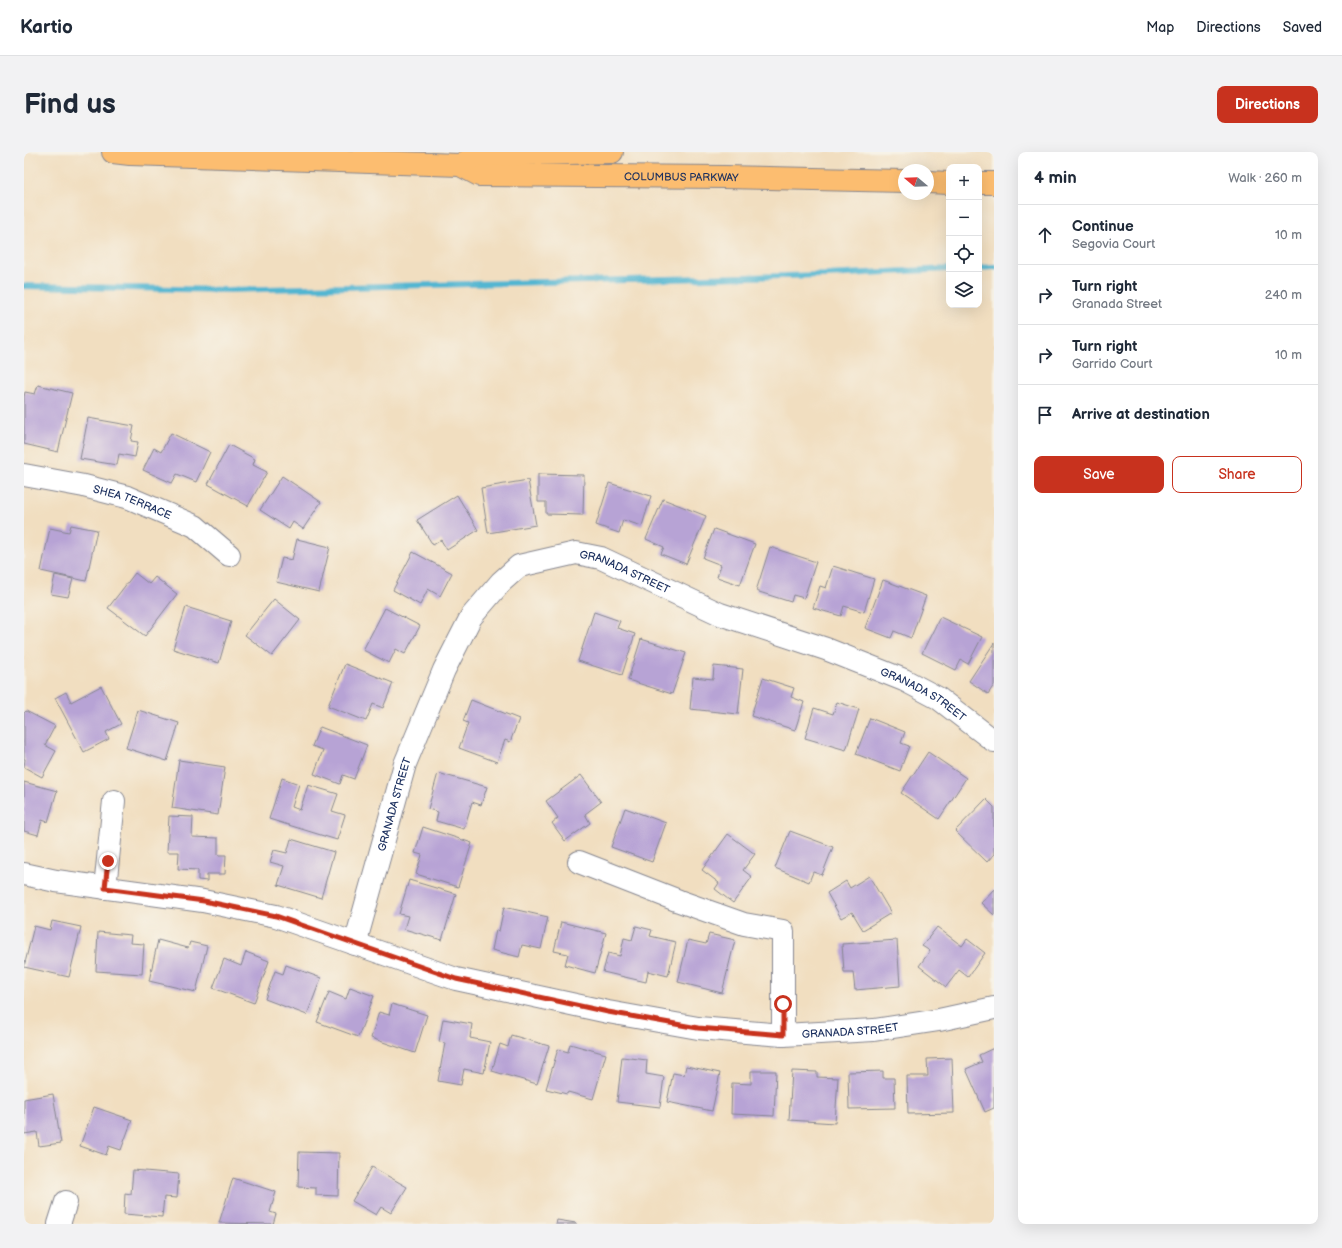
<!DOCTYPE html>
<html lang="en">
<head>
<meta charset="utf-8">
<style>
  body { margin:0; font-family:"Balsamiq Sans",sans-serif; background:#f2f2f3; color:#1f2937 }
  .controls { position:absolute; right:12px; top:12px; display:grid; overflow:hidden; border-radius:8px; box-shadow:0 4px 16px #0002 }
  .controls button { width:36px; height:36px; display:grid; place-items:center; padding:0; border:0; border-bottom:1px solid #e0e1e3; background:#fff; color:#1f2937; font:20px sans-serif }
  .compass { position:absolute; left:874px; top:12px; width:36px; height:36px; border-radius:50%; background:#fff; box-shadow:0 4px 16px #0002; rotate:289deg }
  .stop { position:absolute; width:12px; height:12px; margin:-9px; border:3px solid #c8321e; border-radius:50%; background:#fff }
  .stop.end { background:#c8321e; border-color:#fff; box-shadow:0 1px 4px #0008 }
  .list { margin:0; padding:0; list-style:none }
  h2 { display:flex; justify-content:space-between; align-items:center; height:52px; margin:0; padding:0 16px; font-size:17px }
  h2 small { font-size:13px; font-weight:400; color:#747a83 }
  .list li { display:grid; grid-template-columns:26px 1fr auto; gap:12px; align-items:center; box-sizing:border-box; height:60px; padding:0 16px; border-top:1px solid #e0e1e3 }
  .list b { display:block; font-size:15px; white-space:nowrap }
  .list p { margin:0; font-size:13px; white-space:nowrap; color:#747a83 }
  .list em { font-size:13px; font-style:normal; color:#747a83 }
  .actions { display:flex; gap:8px; padding:12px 16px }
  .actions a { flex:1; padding:9px 0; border:1px solid #c8321e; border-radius:8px; text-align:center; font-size:14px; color:#c8321e }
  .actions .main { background:#c8321e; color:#fff }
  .icon { flex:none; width:22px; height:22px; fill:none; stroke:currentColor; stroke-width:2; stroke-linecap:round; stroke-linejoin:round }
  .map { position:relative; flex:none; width:970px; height:1072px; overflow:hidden; border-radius:8px }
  header { display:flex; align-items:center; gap:24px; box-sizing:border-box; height:56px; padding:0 20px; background:#fff; border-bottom:1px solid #e0e1e3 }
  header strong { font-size:19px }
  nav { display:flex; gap:22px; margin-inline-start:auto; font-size:14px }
  .intro { display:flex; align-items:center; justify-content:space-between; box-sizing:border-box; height:96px; padding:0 24px }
  h1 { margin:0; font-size:28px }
  .button { padding:10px 18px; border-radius:8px; background:#c8321e; color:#fff; font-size:14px; font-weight:700 }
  main { display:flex; gap:24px; padding:0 24px }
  aside { flex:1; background:#fff; border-radius:8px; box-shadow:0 4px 16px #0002 }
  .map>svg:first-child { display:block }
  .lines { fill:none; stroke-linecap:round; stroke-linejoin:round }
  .stream { stroke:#53b6d1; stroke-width:6 }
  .building { fill:#b7a3d5 }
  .minor-casing { stroke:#86868f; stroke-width:24 }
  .major-casing { stroke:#86868f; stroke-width:24 }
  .minor { stroke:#fff; stroke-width:22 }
  .major { stroke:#fcbd6f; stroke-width:22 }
  .route { stroke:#c8321e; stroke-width:5 }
  .labels { text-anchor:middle; stroke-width:4; stroke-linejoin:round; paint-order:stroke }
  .street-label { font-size:11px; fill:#1b2f5e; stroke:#f7f3e8 }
</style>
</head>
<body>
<header>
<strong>Kartio</strong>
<nav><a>Map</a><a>Directions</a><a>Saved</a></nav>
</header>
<div class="intro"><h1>Find us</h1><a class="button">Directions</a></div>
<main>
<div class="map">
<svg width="970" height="1072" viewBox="0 0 970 1072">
  <rect width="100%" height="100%" fill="#f7f3e8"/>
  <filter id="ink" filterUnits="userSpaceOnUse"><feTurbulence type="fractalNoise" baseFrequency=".025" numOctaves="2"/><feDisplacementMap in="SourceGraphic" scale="8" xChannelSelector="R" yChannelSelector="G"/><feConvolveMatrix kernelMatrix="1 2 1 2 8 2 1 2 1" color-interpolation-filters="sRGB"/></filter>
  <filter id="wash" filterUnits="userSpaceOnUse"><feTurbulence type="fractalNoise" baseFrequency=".012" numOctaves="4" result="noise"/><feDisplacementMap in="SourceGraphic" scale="16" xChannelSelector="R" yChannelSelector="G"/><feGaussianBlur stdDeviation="0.9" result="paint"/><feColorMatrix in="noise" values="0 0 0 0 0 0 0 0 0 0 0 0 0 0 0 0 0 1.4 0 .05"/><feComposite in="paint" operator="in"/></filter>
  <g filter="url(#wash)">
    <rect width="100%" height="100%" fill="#f1dec0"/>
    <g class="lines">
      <!-- stream -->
      <g class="stream">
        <polyline points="955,116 970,115"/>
        <polyline points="0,134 204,138 801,123 925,117"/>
      </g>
    </g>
    <g id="blocks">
      <!-- building -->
      <g class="building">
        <polygon points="14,233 48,241 34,300 0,292 0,245 1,240 11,242"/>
        <polygon points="64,266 110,274 107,289 114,290 111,305 95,302 93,313 56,307"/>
        <polygon points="147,281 186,300 172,330 153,322 148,331 119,318 130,296 137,300"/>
        <polygon points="205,293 231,307 229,313 243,320 224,354 184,332"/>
        <polygon points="514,322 560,323 559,363 522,362 522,350 514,350"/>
        <polygon points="258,324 297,350 279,377 269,370 265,377 236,358"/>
        <polygon points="504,328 512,373 464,381 457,336"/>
        <polygon points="585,331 627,344 618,374 599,368 595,381 572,373"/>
        <polygon points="433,343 454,378 423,398 417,388 409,393 393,368"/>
        <polygon points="639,347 682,364 662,412 637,402 640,395 622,387"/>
        <polygon points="47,373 73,378 62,429 17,419 26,376 45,380"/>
        <polygon points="690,377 731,392 716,433 693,425 697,413 679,406"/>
        <polygon points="273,387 306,395 295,440 252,430 258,406 268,408"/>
        <polygon points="746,395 792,410 780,446 769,443 767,450 732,439"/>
        <polygon points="389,400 428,421 416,444 404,437 396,453 369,438"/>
        <polygon points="809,414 850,427 840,460 820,454 817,464 789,456 796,434 802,436"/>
        <polygon points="111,421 125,432 131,425 153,442 121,484 84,456"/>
        <polygon points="31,423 49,427 44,445 27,442"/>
        <polygon points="859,428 902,444 887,486 870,479 867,486 841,476"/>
        <polygon points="250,447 276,468 248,504 221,483"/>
        <polygon points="162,455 207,469 195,511 149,497"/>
        <polygon points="361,456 396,474 381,502 372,497 365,511 339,498"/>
        <polygon points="570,460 596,469 593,476 611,482 598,523 554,509"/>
        <polygon points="916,465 958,485 944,512 937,508 932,518 898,501"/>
        <polygon points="617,487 662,501 648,542 604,528"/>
        <polygon points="970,491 970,533 964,542 945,529"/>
        <polygon points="321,512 369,531 359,556 349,552 342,569 304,554"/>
        <polygon points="690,514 719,517 714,562 666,557 669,525 689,527"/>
        <polygon points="739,526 770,536 767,545 780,550 771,578 727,564"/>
        <polygon points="77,534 97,572 82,580 85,587 60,600 31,546 42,540 47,550"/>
        <polygon points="447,548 495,567 486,590 481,588 473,610 435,596 444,571 439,569"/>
        <polygon points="813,550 835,557 822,598 781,586 790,556 809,562"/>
        <polygon points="114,558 155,571 143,609 102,596"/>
        <polygon points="2,559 31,574 21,593 32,599 18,625 0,615 1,607 0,607 0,561"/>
        <polygon points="846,566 881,580 877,591 885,594 876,619 832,602"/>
        <polygon points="296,575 343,593 330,627 319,623 316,632 290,622 299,598 288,594"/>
        <polygon points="904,600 942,626 915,667 877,641"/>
        <polygon points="155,608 201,615 194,663 148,656"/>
        <polygon points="414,621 463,635 457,653 448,650 440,677 412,669 414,660 404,657"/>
        <polygon points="557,623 577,650 561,662 566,671 541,689 528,671 534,666 522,649"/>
        <polygon points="258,626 275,632 268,655 276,658 284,633 314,642 308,659 321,663 313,688 245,667"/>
        <polygon points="0,630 33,639 24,670 18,668 14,683 0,679"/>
        <polygon points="962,647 970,655 970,702 963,710 931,679"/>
        <polygon points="601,656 642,671 628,710 587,695"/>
        <polygon points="145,664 169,665 168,685 194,686 194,703 202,703 201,722 183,722 183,729 174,728 174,718 154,717 155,700 143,700"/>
        <polygon points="399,675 448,691 434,735 392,722 398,703 391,701"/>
        <polygon points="766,679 809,695 798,723 789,720 785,730 751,716"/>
        <polygon points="704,682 731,702 719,718 728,725 709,751 691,737 695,731 678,718"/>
        <polygon points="267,687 310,700 297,746 254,733 260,714 246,710 250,698 263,701"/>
        <polygon points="845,724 867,761 839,778 828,760 817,766 803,741 822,729 826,736"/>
        <polygon points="385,728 432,742 418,788 380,777 384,764 375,762"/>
        <polygon points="970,737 970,763 957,751"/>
        <polygon points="480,755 524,765 517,797 498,793 495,805 468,798 472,778 475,779"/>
        <polygon points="28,769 57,775 45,825 0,815 10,774 26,778"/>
        <polygon points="537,770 582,781 571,821 541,813 544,802 530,799"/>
        <polygon points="612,774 628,778 626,784 652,790 644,824 624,819 622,830 579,820 584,801 596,804 600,786 608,788"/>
        <polygon points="913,775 938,794 943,787 961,801 944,825 935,818 922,835 895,814 906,799 898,794"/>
        <polygon points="74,780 107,783 106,791 120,792 118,822 72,819"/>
        <polygon points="685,782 711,788 698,841 654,830 664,788 682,792"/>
        <polygon points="134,788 164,796 166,790 183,794 172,840 125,829"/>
        <polygon points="873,788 876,834 831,838 829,820 820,820 818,792"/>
        <polygon points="222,800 245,809 230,851 189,836 200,807 217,814"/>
        <polygon points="262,813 297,826 283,863 241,847 251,819 259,822"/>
        <polygon points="326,835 350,844 334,885 293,870 305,840 322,847"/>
        <polygon points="368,852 403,863 391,901 347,886 355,860 365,863"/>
        <polygon points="419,867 448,872 446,886 466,890 460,921 440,917 437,933 414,929 421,891 415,890"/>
        <polygon points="487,883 525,894 513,932 468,919 476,892 484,895"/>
        <polygon points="546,892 582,902 569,947 544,940 543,942 522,937 534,897 544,900"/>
        <polygon points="970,896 970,956 961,960 942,917 958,910 955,903"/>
        <polygon points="598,905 623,908 622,922 640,925 636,955 593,950"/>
        <polygon points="928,906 930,961 884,962 883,924 904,924 903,907"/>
        <polygon points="662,914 696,921 688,959 643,950 649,921 660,923"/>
        <polygon points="727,919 752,919 750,964 707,962 708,931 727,932"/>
        <polygon points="768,919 793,920 793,925 814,926 811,971 765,968"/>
        <polygon points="859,919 859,926 870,926 871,956 825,957 824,920"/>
        <polygon points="29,942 37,991 15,994 13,980 0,982 0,947"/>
        <polygon points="70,955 108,968 97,998 85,994 82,1003 56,994"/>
        <polygon points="275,1000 315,1001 314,1044 292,1043 292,1036 274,1035"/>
        <polygon points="348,1015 383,1035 367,1061 357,1055 352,1063 328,1049"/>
        <polygon points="109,1018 155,1022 153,1046 140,1045 138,1065 100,1062 101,1041 107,1042"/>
        <polygon points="209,1026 252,1040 246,1060 252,1062 249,1072 195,1071"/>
        <polygon points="533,1068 552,1071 552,1072 532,1072"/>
      </g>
    </g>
  </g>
  <g filter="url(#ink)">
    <use href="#blocks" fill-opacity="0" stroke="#86868f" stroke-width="1"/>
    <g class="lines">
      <defs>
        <g id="minor">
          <path id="s1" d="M 0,323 L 60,334 L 103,345 L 171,374 L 205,403"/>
          <polyline points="555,710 655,749 720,772 759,779 759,883"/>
          <path id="s2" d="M 0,722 L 32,729 L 179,749 L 252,764 L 432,827 L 584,860 L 674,876 L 759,883 L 850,878 L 915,868 L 970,856"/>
          <polyline points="81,736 90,649"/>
          <path id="s3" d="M 331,792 L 381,612 L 420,518 L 447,465 L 477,430 L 495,414 L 552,401 L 577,406 L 696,462 L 802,497 L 880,528 L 914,546 L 970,589"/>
          <polyline points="35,1072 42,1050"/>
        </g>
        <g id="major">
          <path id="s4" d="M 89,0 L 106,2 L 436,13 L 455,23 L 701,25 L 880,29"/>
          <polyline points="436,13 453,3 588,0"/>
          <polyline points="904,30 925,31"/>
          <polyline points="955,31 970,31"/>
        </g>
      </defs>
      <!-- minor casing -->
      <use href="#minor" class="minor-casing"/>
      <!-- major casing -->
      <use href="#major" class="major-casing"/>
      <!-- minor -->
      <use href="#minor" class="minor"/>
      <!-- major -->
      <use href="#major" class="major"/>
    </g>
  </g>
  <g class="lines" filter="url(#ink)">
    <!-- route -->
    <polyline class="route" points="84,709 81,736 180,749 252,764 432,827 584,860 674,876 759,883 759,852"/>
  </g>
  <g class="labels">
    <!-- street labels -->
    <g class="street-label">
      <text dy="4" stroke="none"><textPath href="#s4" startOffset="571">COLUMBUS PARKWAY</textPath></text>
      <text dy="4" stroke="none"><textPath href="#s1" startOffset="112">SHEA TERRACE</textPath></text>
      <text dy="4" stroke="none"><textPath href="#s3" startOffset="529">GRANADA STREET</textPath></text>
      <text dy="4" stroke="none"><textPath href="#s3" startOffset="853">GRANADA STREET</textPath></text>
      <text dy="4" stroke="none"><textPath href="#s3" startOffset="145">GRANADA STREET</textPath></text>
      <text dy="4" stroke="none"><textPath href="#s2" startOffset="846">GRANADA STREET</textPath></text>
    </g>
  </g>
</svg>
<div class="controls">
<button>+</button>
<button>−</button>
<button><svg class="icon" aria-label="locate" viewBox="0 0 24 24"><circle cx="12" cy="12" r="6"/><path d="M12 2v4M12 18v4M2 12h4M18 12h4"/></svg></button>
<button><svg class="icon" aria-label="layers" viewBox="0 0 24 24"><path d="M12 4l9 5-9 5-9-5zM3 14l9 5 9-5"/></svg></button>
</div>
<svg class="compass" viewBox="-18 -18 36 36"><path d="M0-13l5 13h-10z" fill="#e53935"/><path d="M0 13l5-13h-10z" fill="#747a83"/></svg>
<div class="stop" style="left:759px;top:852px"></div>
<div class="stop end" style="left:84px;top:709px"></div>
</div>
<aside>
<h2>4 min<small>Walk · 260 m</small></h2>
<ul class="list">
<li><svg class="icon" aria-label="ahead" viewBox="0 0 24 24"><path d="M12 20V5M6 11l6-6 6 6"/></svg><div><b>Continue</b><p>Segovia Court</p></div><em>10 m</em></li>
<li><svg class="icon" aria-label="right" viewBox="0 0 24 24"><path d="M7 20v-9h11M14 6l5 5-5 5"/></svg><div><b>Turn right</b><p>Granada Street</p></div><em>240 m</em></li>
<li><svg class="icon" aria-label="right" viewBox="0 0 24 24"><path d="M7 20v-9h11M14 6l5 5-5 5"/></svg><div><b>Turn right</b><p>Garrido Court</p></div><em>10 m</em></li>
<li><svg class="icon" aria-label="arrive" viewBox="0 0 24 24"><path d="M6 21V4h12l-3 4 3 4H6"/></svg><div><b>Arrive at destination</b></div></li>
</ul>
<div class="actions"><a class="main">Save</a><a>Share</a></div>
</aside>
</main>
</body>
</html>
